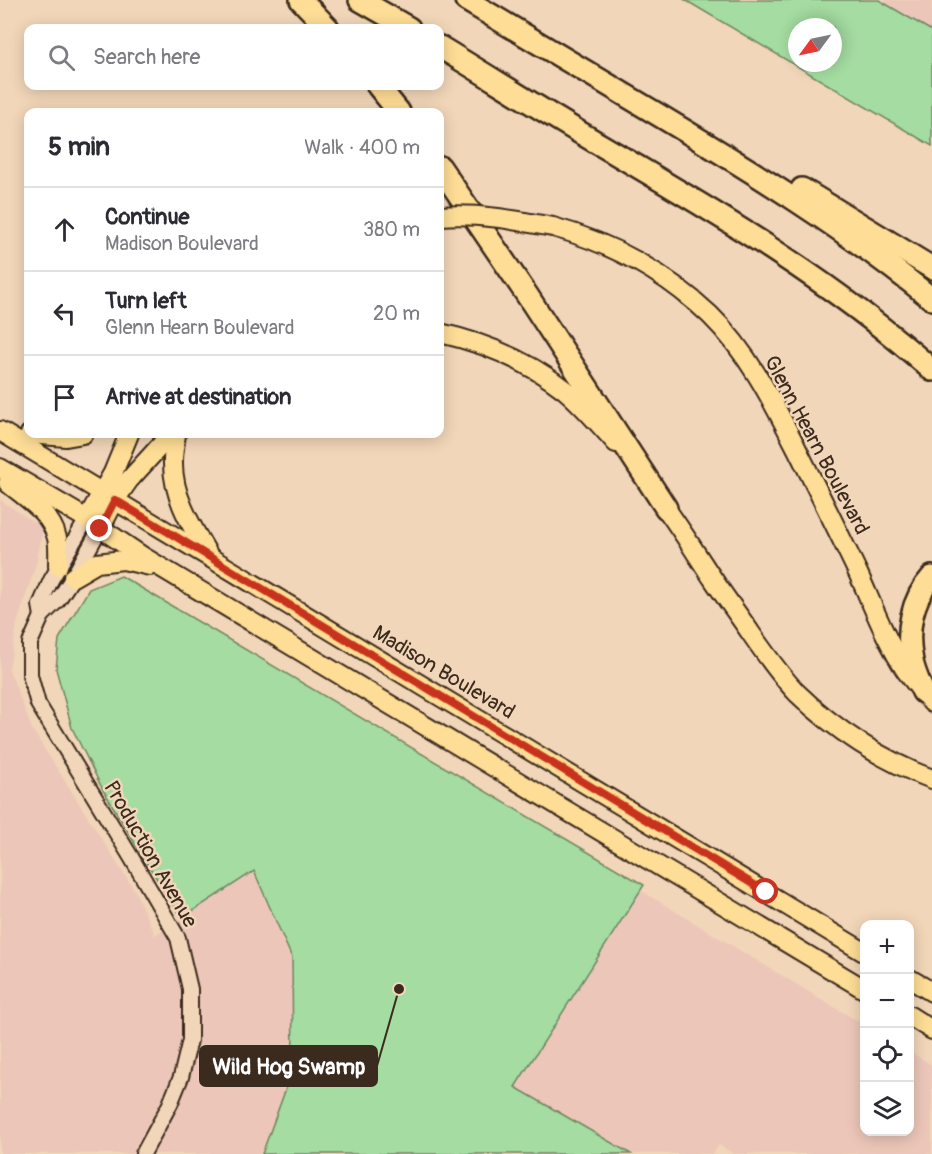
<!DOCTYPE html>
<html lang="en">
<head>
<meta charset="utf-8">
<style>
  body { margin:0; font-family:Pangolin,sans-serif; background:#f7f7f7; color:#2b2b33 }
  .controls { position:absolute; right:18px; bottom:18px; display:grid; overflow:hidden; border-radius:12px; box-shadow:0 3px 15px #0003 }
  .controls button { width:54px; height:54px; display:grid; place-items:center; padding:0; border:0; border-bottom:2px solid #e1e1e2; background:#fff; color:#2b2b33; font:30px sans-serif }
  .compass { position:absolute; left:788px; top:18px; width:54px; height:54px; border-radius:50%; background:#fff; box-shadow:0 3px 15px #0003; rotate:237deg }
  .stop { position:absolute; width:18px; height:18px; margin:-14px; border:4px solid #c8321e; border-radius:50%; background:#fff }
  .stop.end { background:#c8321e; border-color:#fff; box-shadow:0 2px 6px #0008 }
  .list { margin:0; padding:0; list-style:none }
  h2 { display:flex; justify-content:space-between; align-items:center; height:78px; margin:0; padding:0 24px; font-size:26px }
  h2 small { font-size:20px; font-weight:400; color:#7c7c81 }
  .list li { display:grid; grid-template-columns:39px 1fr auto; gap:18px; align-items:center; box-sizing:border-box; height:84px; padding:0 24px; border-top:2px solid #e1e1e2 }
  .list b { display:block; font-size:22px; white-space:nowrap }
  .list p { margin:0; font-size:20px; white-space:nowrap; color:#7c7c81 }
  .list em { font-size:20px; font-style:normal; color:#7c7c81 }
  .icon { flex:none; width:33px; height:33px; fill:none; stroke:currentColor; stroke-width:2; stroke-linecap:round; stroke-linejoin:round }
  .map { position:relative; flex:none; width:932px; height:1154px; overflow:hidden }
  .search { position:absolute; background:#fff; box-shadow:0 3px 15px #0003; left:24px; top:24px; width:420px; height:66px; display:flex; align-items:center; gap:15px; box-sizing:border-box; padding:0 21px; border-radius:12px; color:#7c7c81; font-size:22px }
  .panel { position:absolute; background:#fff; box-shadow:0 3px 15px #0003; left:24px; top:108px; width:420px; height:330px; border-radius:12px }
  .map>svg:first-child { display:block }
  .built { fill:#ecc7b9 }
  .green { fill:#a4dca1; stroke:#708360; stroke-width:1.5; fill-rule:evenodd }
  .lines { fill:none; stroke-linecap:round; stroke-linejoin:round }
  .minor-casing { stroke:#3b2a1e; stroke-width:18 }
  .major-casing { stroke:#3b2a1e; stroke-width:22 }
  .highway-casing { stroke:#3b2a1e; stroke-width:26 }
  .minor { stroke:#f2d6b9; stroke-width:14 }
  .major { stroke:#fedd96; stroke-width:18 }
  .highway { stroke:#fedd96; stroke-width:21 }
  .major-bridge-casing { stroke:#3b2a1e; stroke-width:22; stroke-linecap:butt }
  .major-bridge { stroke:#fedd96; stroke-width:18 }
  .route { stroke:#c8321e; stroke-width:8 }
  .labels { text-anchor:middle; stroke-width:5; stroke-linejoin:round; paint-order:stroke }
  .street-label { font-size:21px; fill:#3b2a1e; stroke:#f2d6b9 }
  .leader { fill:none; stroke:#3b2a1e; stroke-width:2 }
  .callout-dot { fill:#3b2a1e; stroke:#f2d6b9; stroke-width:2 }
  .callout { fill:#3b2a1e; stroke:#3b2a1e; stroke-width:2 }
  .callout-label { font-size:22px; text-anchor:middle; font-weight:bold; fill:#fff }
</style>
</head>
<body>
<div class="map">
<svg width="932" height="1154" viewBox="0 0 932 1154">
  <rect width="100%" height="100%" fill="#f2d6b9"/>
  <filter id="ink" filterUnits="userSpaceOnUse"><feTurbulence type="fractalNoise" baseFrequency=".0167" numOctaves="2"/><feDisplacementMap in="SourceGraphic" scale="12" xChannelSelector="R" yChannelSelector="G"/><feConvolveMatrix kernelMatrix="1 2 1 2 8 2 1 2 1" color-interpolation-filters="sRGB"/></filter>
  <g filter="url(#ink)">
    <!-- built -->
    <g class="built">
      <polygon points="879,0 932,0 932,31"/>
      <polygon points="0,500 43,528 37,561 17,624 9,669 32,729 135,891 155,935 254,871 292,958 293,1069 262,1154 0,1154"/>
      <polygon points="640,890 864,1025 864,1132 910,1132 910,1052 932,1065 932,1154 734,1154 719,1145 713,1154 631,1154 515,1087"/>
    </g>
    <!-- green -->
    <g class="green">
      <path d="M 685,0 L 879,0 L 932,31 L 932,146 ZM 797,27 L 833,27 L 833,63 L 797,63 Z"/>
      <polygon points="121,576 644,885 515,1087 631,1154 262,1154 293,1069 292,958 254,871 182,918 145,860 103,790 72,728 56,669 59,639 89,589"/>
    </g>
    <g class="lines">
      <defs>
        <g id="minor">
          <polyline points="100,529 73,577 58,600 42,616 30,643 30,675 38,704 131,857 178,938 190,989 190,1040 181,1077 170,1104 143,1154"/>
          <polyline points="42,616 40,605 51,580 87,519"/>
        </g>
        <g id="major">
          <path d="M 553,227 C 611,243 666,273 710,315 C 748,352 772,400 796,447 C 817,489 838,531 858,573 C 873,606 886,641 906,671 C 914,682 923,693 932,703"/>
          <path d="M 440,333 C 485,343 528,361 565,390 C 583,405 600,425 616,443"/>
          <polyline points="0,431 864,952"/>
          <polyline points="30,434 66,437 83,434"/>
          <path d="M 176,434 C 175,443 173,452 173,461 C 172,496 192,527 209,556"/>
          <polyline points="0,468 87,519 142,556 864,989"/>
          <path d="M 8,483 C 27,499 51,513 57,538 C 59,547 58,557 58,566"/>
          <path d="M 658,498 C 679,525 696,554 715,582 C 727,600 740,617 752,635 C 766,655 780,675 797,693 C 835,730 883,761 932,779"/>
          <polyline points="87,519 113,473 129,434"/>
          <polyline points="100,529 115,500 129,480 171,434"/>
          <polyline points="73,577 97,563 123,560 150,566"/>
          <polyline points="910,979 932,992"/>
          <polyline points="910,1016 932,1030"/>
        </g>
        <g id="highway">
          <polyline points="301,0 328,28"/>
          <polyline points="360,0 409,28"/>
          <path d="M 466,0 C 529,38 593,76 657,114 C 752,171 846,229 932,299"/>
          <path d="M 440,47 C 491,78 542,110 594,141 C 710,209 832,280 932,370"/>
          <polyline points="378,86 399,112"/>
          <polyline points="440,167 527,295 666,508"/>
          <polyline points="802,189 932,268"/>
          <path d="M 923,692 C 919,682 914,672 912,661 C 906,631 911,600 932,577"/>
        </g>
      </defs>
      <!-- minor casing -->
      <use href="#minor" class="minor-casing"/>
      <!-- major casing -->
      <use href="#major" class="major-casing"/>
      <!-- highway casing -->
      <use href="#highway" class="highway-casing"/>
      <!-- minor -->
      <use href="#minor" class="minor"/>
      <!-- major -->
      <use href="#major" class="major"/>
      <!-- highway -->
      <use href="#highway" class="highway"/>
      <defs>
        <path id="major-bridge" d="M 440,216 C 478,213 515,220 553,227"/>
      </defs>
      <!-- major-bridge casing -->
      <use href="#major-bridge" class="major-bridge-casing"/>
      <!-- major-bridge -->
      <use href="#major-bridge" class="major-bridge"/>
    </g>
  </g>
  <g class="lines" filter="url(#ink)">
    <!-- route -->
    <polyline class="route" points="100,529 115,500 766,892"/>
  </g>
  <g class="labels">
    <!-- street labels -->
    <g class="street-label">
      <text transform="translate(817 445) rotate(62)" y="7">Glenn Hearn Boulevard</text>
      <text transform="translate(444 672) rotate(31)" y="7">Madison Boulevard</text>
      <text transform="translate(151 854) rotate(60)" y="7">Production Avenue</text>
    </g>
  </g>
  <!-- callouts -->
  <path class="leader" d="M399 989L377 1066"/>
  <circle class="callout-dot" cx="399" cy="989" r="6"/>
  <rect class="callout" x="200" y="1046" width="177" height="40" rx="6"/>
  <g class="callout-label">
    <text x="289" y="1074">Wild Hog Swamp</text>
  </g>
</svg>
<div class="controls">
<button>+</button>
<button>−</button>
<button><svg class="icon" aria-label="locate" viewBox="0 0 24 24"><circle cx="12" cy="12" r="6"/><path d="M12 2v4M12 18v4M2 12h4M18 12h4"/></svg></button>
<button><svg class="icon" aria-label="layers" viewBox="0 0 24 24"><path d="M12 4l9 5-9 5-9-5zM3 14l9 5 9-5"/></svg></button>
</div>
<svg class="compass" viewBox="-18 -18 36 36"><path d="M0-13l5 13h-10z" fill="#e53935"/><path d="M0 13l5-13h-10z" fill="#7c7c81"/></svg>
<div class="stop" style="left:766px;top:892px"></div>
<div class="stop end" style="left:100px;top:529px"></div>
<div class="search"><svg class="icon" aria-label="search" viewBox="0 0 24 24"><circle cx="10" cy="10" r="6"/><path d="M15 15l6 6"/></svg>Search here</div>
<section class="panel">
<h2>5 min<small>Walk · 400 m</small></h2>
<ul class="list">
<li><svg class="icon" aria-label="ahead" viewBox="0 0 24 24"><path d="M12 20V5M6 11l6-6 6 6"/></svg><div><b>Continue</b><p>Madison Boulevard</p></div><em>380 m</em></li>
<li><svg class="icon" aria-label="left" viewBox="0 0 24 24"><path d="M17 20v-9H6M10 6l-5 5 5 5"/></svg><div><b>Turn left</b><p>Glenn Hearn Boulevard</p></div><em>20 m</em></li>
<li><svg class="icon" aria-label="arrive" viewBox="0 0 24 24"><path d="M6 21V4h12l-3 4 3 4H6"/></svg><div><b>Arrive at destination</b></div></li>
</ul>
</section>
</div>
</body>
</html>
